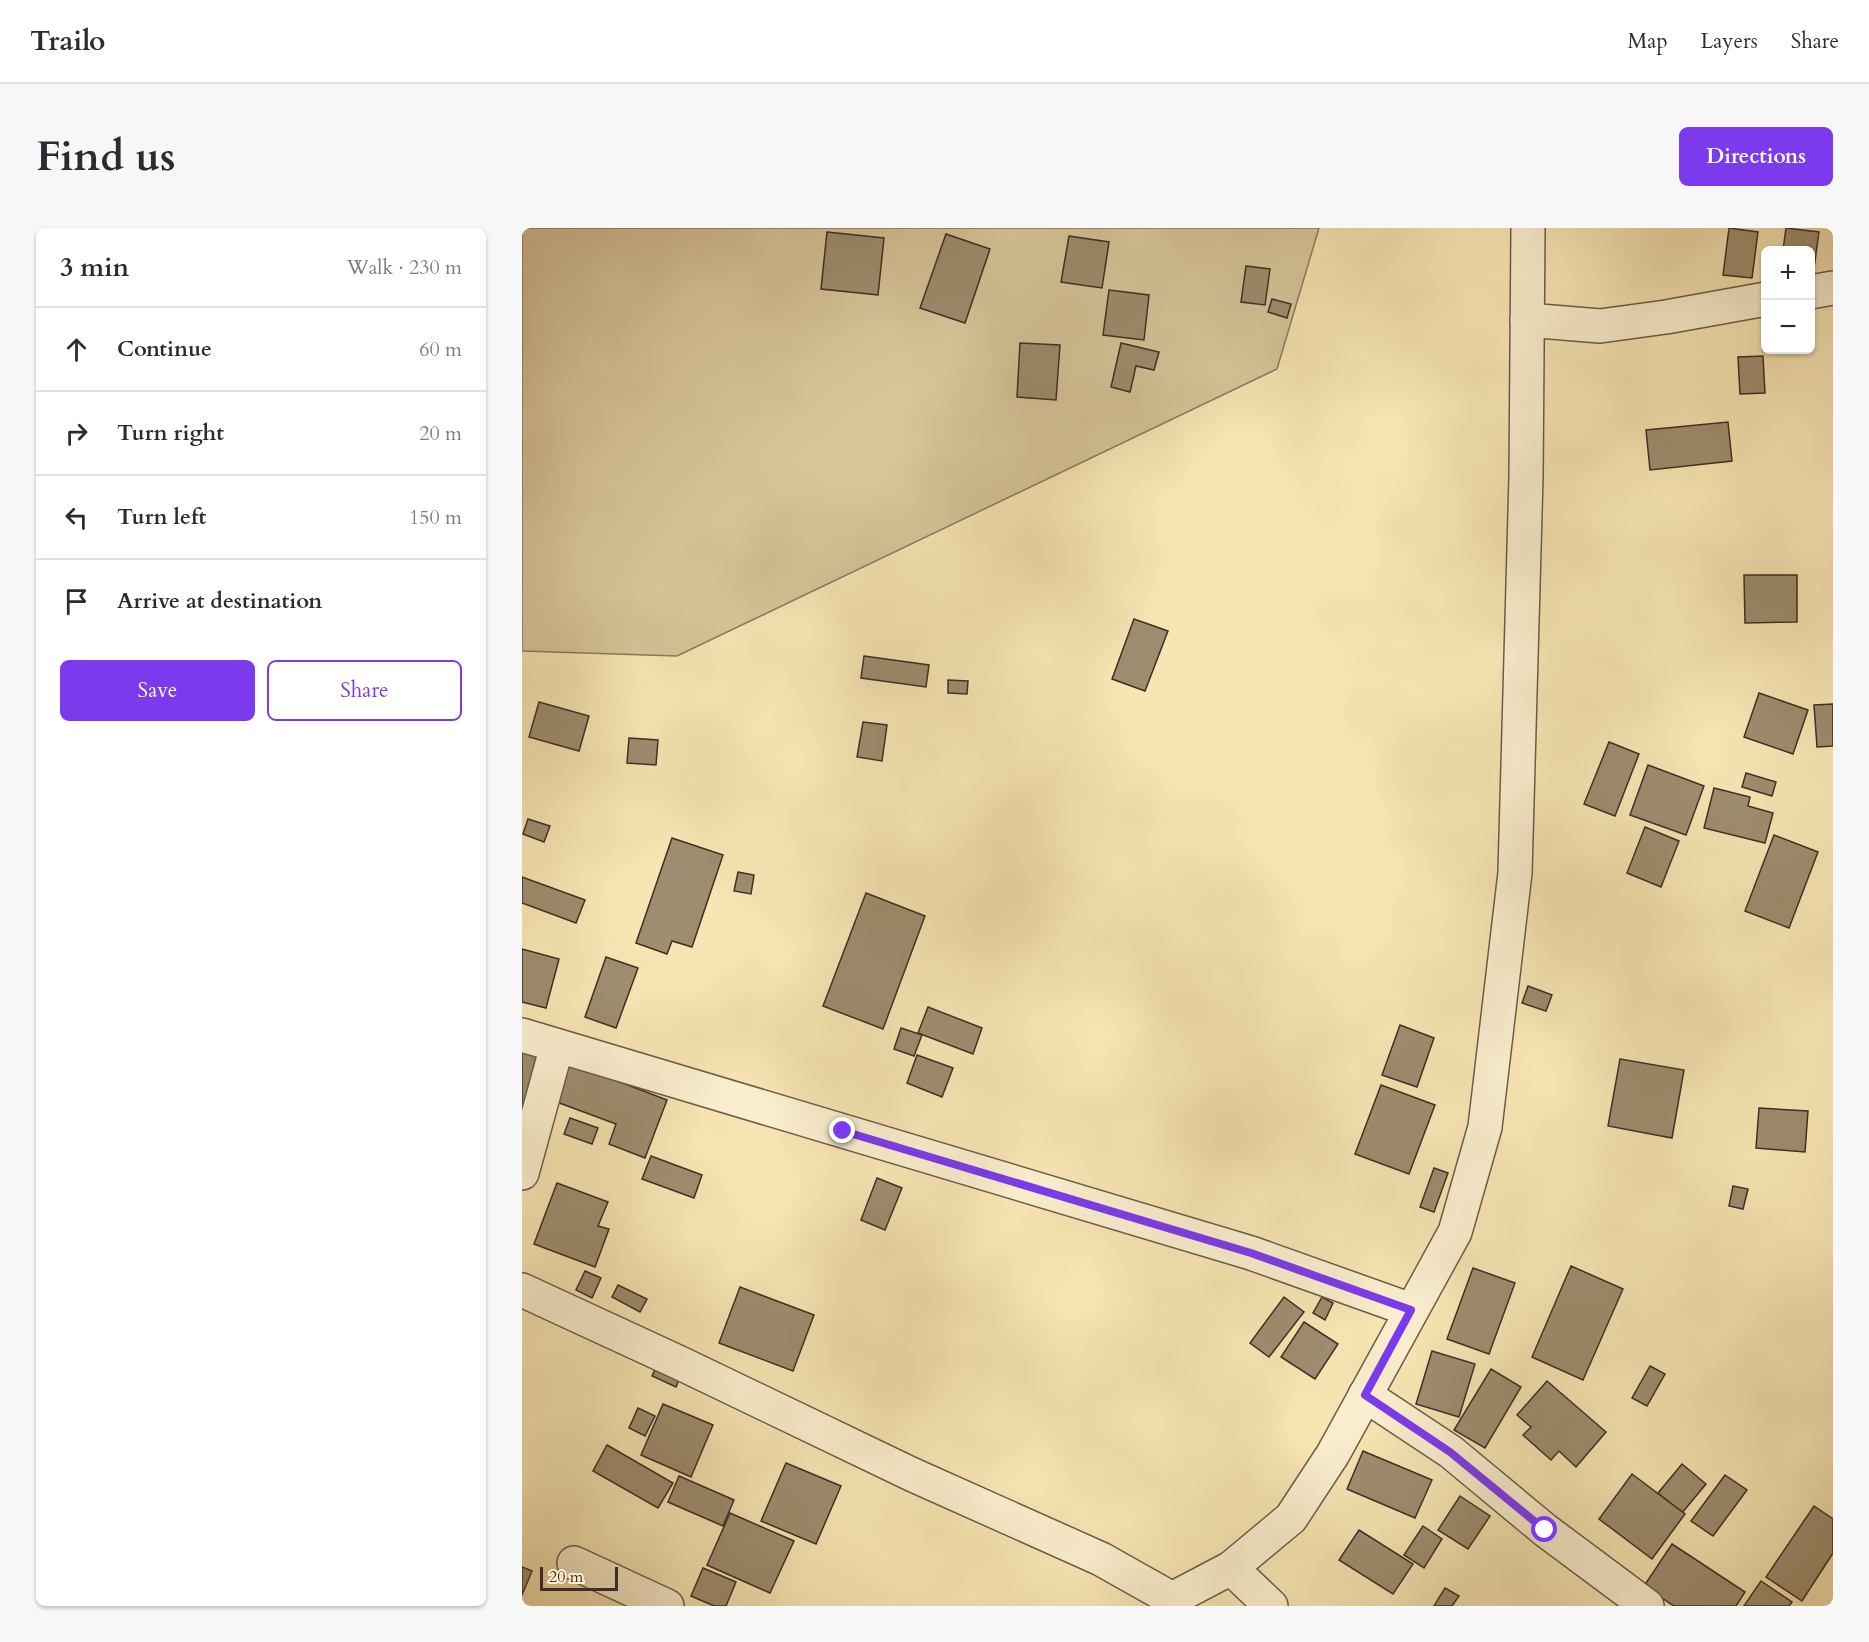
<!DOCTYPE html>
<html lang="en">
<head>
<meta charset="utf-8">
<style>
  body { margin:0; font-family:Cardo,serif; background:#f7f7f7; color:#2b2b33 }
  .controls { position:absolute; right:18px; top:18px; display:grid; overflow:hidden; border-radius:9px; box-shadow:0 2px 4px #0004 }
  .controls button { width:54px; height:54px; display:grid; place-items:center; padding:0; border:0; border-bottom:2px solid #e1e1e2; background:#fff; color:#2b2b33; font:30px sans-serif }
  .scale { position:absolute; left:18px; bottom:15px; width:78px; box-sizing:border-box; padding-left:6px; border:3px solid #3e2e26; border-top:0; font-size:16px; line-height:21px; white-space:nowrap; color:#3e2e26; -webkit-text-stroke:4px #faeece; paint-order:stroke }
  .stop { position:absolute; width:18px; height:18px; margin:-14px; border:4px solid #7c3aed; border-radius:50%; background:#fff }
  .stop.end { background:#7c3aed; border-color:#fff; box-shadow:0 2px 6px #0008 }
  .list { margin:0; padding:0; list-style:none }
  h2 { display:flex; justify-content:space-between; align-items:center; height:78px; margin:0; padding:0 24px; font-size:26px }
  h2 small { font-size:20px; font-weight:400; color:#7c7c81 }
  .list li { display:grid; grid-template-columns:39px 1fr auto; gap:18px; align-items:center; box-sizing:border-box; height:84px; padding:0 24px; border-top:2px solid #e1e1e2 }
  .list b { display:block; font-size:22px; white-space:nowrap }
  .list em { font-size:20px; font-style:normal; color:#7c7c81 }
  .actions { display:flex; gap:12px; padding:18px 24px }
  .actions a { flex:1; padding:14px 0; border:2px solid #7c3aed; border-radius:9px; text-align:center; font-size:21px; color:#7c3aed }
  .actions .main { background:#7c3aed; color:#fff }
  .icon { flex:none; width:33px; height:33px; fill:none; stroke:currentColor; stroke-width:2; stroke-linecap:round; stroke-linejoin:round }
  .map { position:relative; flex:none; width:1311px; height:1378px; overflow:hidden; border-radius:9px }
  header { display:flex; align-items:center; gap:36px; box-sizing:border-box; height:84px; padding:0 30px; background:#fff; border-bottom:2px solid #e1e1e2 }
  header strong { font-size:28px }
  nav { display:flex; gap:33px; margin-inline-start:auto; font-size:21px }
  .intro { display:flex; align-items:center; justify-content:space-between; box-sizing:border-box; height:144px; padding:0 36px }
  h1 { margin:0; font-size:42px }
  .button { padding:15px 27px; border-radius:9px; background:#7c3aed; color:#fff; font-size:21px; font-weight:700 }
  main { display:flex; gap:36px; padding:0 36px }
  aside { flex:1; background:#fff; border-radius:9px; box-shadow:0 2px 4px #0004 }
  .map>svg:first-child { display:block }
  .green { fill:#d8c69b; stroke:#8b7a60; stroke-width:1.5 }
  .building { fill:#9e8d6f; stroke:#3e2e26; stroke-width:1.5 }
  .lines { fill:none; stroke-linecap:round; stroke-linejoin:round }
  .minor-casing { stroke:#6c5c49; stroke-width:36 }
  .minor { stroke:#faeece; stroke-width:33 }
  .route { stroke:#7c3aed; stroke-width:8 }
</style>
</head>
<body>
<header>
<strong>Trailo</strong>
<nav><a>Map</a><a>Layers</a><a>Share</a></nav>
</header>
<div class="intro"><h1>Find us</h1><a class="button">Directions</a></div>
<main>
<aside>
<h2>3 min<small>Walk · 230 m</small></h2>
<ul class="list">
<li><svg class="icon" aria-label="ahead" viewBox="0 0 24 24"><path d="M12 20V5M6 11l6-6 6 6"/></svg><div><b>Continue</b></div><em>60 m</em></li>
<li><svg class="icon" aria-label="right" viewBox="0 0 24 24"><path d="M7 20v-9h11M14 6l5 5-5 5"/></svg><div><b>Turn right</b></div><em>20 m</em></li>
<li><svg class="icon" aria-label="left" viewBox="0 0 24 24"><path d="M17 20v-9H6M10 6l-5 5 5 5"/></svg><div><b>Turn left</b></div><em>150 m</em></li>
<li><svg class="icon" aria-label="arrive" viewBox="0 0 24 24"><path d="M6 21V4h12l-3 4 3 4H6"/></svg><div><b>Arrive at destination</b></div></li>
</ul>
<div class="actions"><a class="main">Save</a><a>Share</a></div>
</aside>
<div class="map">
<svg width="1311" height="1378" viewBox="0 0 1311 1378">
  <rect width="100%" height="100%" fill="#f7e5b3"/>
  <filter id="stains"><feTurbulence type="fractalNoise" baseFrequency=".00333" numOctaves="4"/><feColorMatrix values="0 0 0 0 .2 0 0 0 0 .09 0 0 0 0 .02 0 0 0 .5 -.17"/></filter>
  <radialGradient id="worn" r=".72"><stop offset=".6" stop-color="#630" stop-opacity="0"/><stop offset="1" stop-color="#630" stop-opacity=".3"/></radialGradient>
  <!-- green -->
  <polygon class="green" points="0,0 797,0 755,141 155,428 0,423"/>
  <!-- building -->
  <g class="building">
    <polygon points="1207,0 1236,4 1230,50 1201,47"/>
    <polygon points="1264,0 1297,4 1290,55 1288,55 1288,22 1261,22"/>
    <polygon points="305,4 362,10 356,67 299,61"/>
    <polygon points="424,6 468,21 443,95 398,80"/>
    <polygon points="547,8 587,14 580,60 539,54"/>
    <polygon points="724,38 748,41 743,77 719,74"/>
    <polygon points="587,62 627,67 622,112 581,107"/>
    <polygon points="750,71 769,76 765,90 746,84"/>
    <polygon points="498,115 538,117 534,172 495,169"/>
    <polygon points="599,115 637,124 632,142 614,138 608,164 589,159"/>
    <polygon points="1241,128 1243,165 1218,166 1216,129"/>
    <polygon points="1206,194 1210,233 1128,242 1124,202"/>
    <polygon points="1222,347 1275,347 1275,394 1223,395"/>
    <polygon points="612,391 646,403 623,463 590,451"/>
    <polygon points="342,428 407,437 404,459 339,450"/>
    <polygon points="426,452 446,453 445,466 426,465"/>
    <polygon points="1237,465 1286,482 1271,526 1222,509"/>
    <polygon points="17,474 67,488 57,523 7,509"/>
    <polygon points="1311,476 1311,518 1295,519 1292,477"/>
    <polygon points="341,494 365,497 360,533 335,529"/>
    <polygon points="107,510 136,512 134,537 105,535"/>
    <polygon points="1087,514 1117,526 1093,588 1062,576"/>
    <polygon points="1126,537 1182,558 1164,607 1108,587"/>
    <polygon points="1224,545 1254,554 1250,568 1220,559"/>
    <polygon points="1192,560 1228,569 1226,578 1251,585 1243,615 1182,600"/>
    <polygon points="6,591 28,598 22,614 1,606"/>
    <polygon points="1123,599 1157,613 1139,659 1105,645"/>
    <polygon points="1252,607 1296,624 1267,700 1223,683"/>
    <polygon points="150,610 201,627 170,719 150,713 145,726 114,715"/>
    <polygon points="216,644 232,647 229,666 212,663"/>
    <polygon points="0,649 63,672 54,695 0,675"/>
    <polygon points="344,665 403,688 361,801 301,778"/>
    <polygon points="0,721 37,731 24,780 0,774"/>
    <polygon points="84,729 116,740 94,800 63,789"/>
    <polygon points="1006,758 1030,767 1024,783 1000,775"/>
    <polygon points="406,779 460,800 451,826 396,805"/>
    <polygon points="878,797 912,810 895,859 860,847"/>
    <polygon points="379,800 400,807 392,828 372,821"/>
    <polygon points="0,821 22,830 0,885"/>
    <polygon points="395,827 431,840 420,869 385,855"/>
    <polygon points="1098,831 1162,842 1150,910 1086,898"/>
    <polygon points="46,834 145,872 123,930 87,916 94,896 32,873"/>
    <polygon points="859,857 913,877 887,946 833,926"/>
    <polygon points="1237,880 1286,883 1283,924 1234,920"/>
    <polygon points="48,890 76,900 70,916 42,906"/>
    <polygon points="129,928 180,947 172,970 120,951"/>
    <polygon points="912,940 926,945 912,984 898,979"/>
    <polygon points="355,950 380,960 363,1002 339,992"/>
    <polygon points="35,955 86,974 76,998 87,1001 73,1039 12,1016"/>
    <polygon points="1211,958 1226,961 1221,981 1207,978"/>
    <polygon points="1049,1038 1101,1061 1061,1152 1010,1129"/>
    <polygon points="951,1040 993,1055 967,1126 925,1111"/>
    <polygon points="63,1043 79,1050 70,1070 54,1062"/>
    <polygon points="96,1057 125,1071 118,1084 90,1069"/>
    <polygon points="218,1059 292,1087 271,1143 197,1115"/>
    <polygon points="762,1069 782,1084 747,1129 728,1115"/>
    <polygon points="800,1069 811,1075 803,1092 791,1085"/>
    <polygon points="782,1094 816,1116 793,1151 759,1129"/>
    <polygon points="910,1123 953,1136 937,1189 894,1176"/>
    <polygon points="137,1133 160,1144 154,1159 130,1148"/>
    <polygon points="1128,1138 1143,1146 1125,1178 1110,1170"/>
    <polygon points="969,1141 999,1159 963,1220 932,1202"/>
    <polygon points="1025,1153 1084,1204 1054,1239 1037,1223 1029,1232 1001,1207 1009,1199 995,1187"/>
    <polygon points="141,1176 191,1197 169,1249 119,1227"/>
    <polygon points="116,1180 133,1188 123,1208 107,1200"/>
    <polygon points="85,1217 151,1255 136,1280 71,1243"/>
    <polygon points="841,1223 910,1252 893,1290 825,1261"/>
    <polygon points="264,1235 319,1258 294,1316 239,1293"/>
    <polygon points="1160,1236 1184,1256 1160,1285 1136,1265"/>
    <polygon points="1110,1246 1163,1286 1130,1331 1077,1291"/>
    <polygon points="1203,1247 1225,1262 1191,1308 1169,1293"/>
    <polygon points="157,1248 212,1272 201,1298 146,1274"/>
    <polygon points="938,1268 968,1288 946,1321 916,1302"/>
    <polygon points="1292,1278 1311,1291 1311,1325 1280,1373 1244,1349"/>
    <polygon points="208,1285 272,1313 248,1365 185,1337"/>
    <polygon points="901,1298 920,1311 902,1340 882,1327"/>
    <polygon points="837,1302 891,1336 871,1366 817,1332"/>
    <polygon points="1150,1316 1223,1364 1214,1378 1152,1378 1122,1358"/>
    <polygon points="0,1339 10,1343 0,1367"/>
    <polygon points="181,1340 214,1354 204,1378 192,1378 169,1368"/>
    <polygon points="1239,1353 1270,1374 1267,1378 1222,1378"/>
    <polygon points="923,1360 937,1368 930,1378 912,1378"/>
  </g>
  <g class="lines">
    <defs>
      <g id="minor">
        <polyline points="1288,64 1311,60"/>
        <polyline points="1005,92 1078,98 1144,89 1244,71"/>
        <polyline points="0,807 729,1025 889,1082"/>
        <polyline points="0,945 35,818"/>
        <polyline points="0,1062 158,1135 389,1246 579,1331 650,1371"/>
        <polyline points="843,1167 929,1224 1023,1302 1125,1378"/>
        <polyline points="52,1335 145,1378"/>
        <polyline points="709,1340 749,1378"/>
        <polyline points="646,1378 650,1371 709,1340 769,1290 811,1226 933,1004 963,899 993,645 1004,249 1006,0"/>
      </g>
    </defs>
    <!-- minor casing -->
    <use href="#minor" class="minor-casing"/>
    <!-- minor -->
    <use href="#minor" class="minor"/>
  </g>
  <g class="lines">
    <!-- route -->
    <polyline class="route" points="321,903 729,1025 889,1082 843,1167 928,1224 1023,1302"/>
  </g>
  <rect width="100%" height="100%" filter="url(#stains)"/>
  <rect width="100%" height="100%" fill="url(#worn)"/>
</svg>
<div class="controls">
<button>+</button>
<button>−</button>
</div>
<div class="scale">20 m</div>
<div class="stop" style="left:1023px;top:1302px"></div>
<div class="stop end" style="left:321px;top:903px"></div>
</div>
</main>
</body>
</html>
